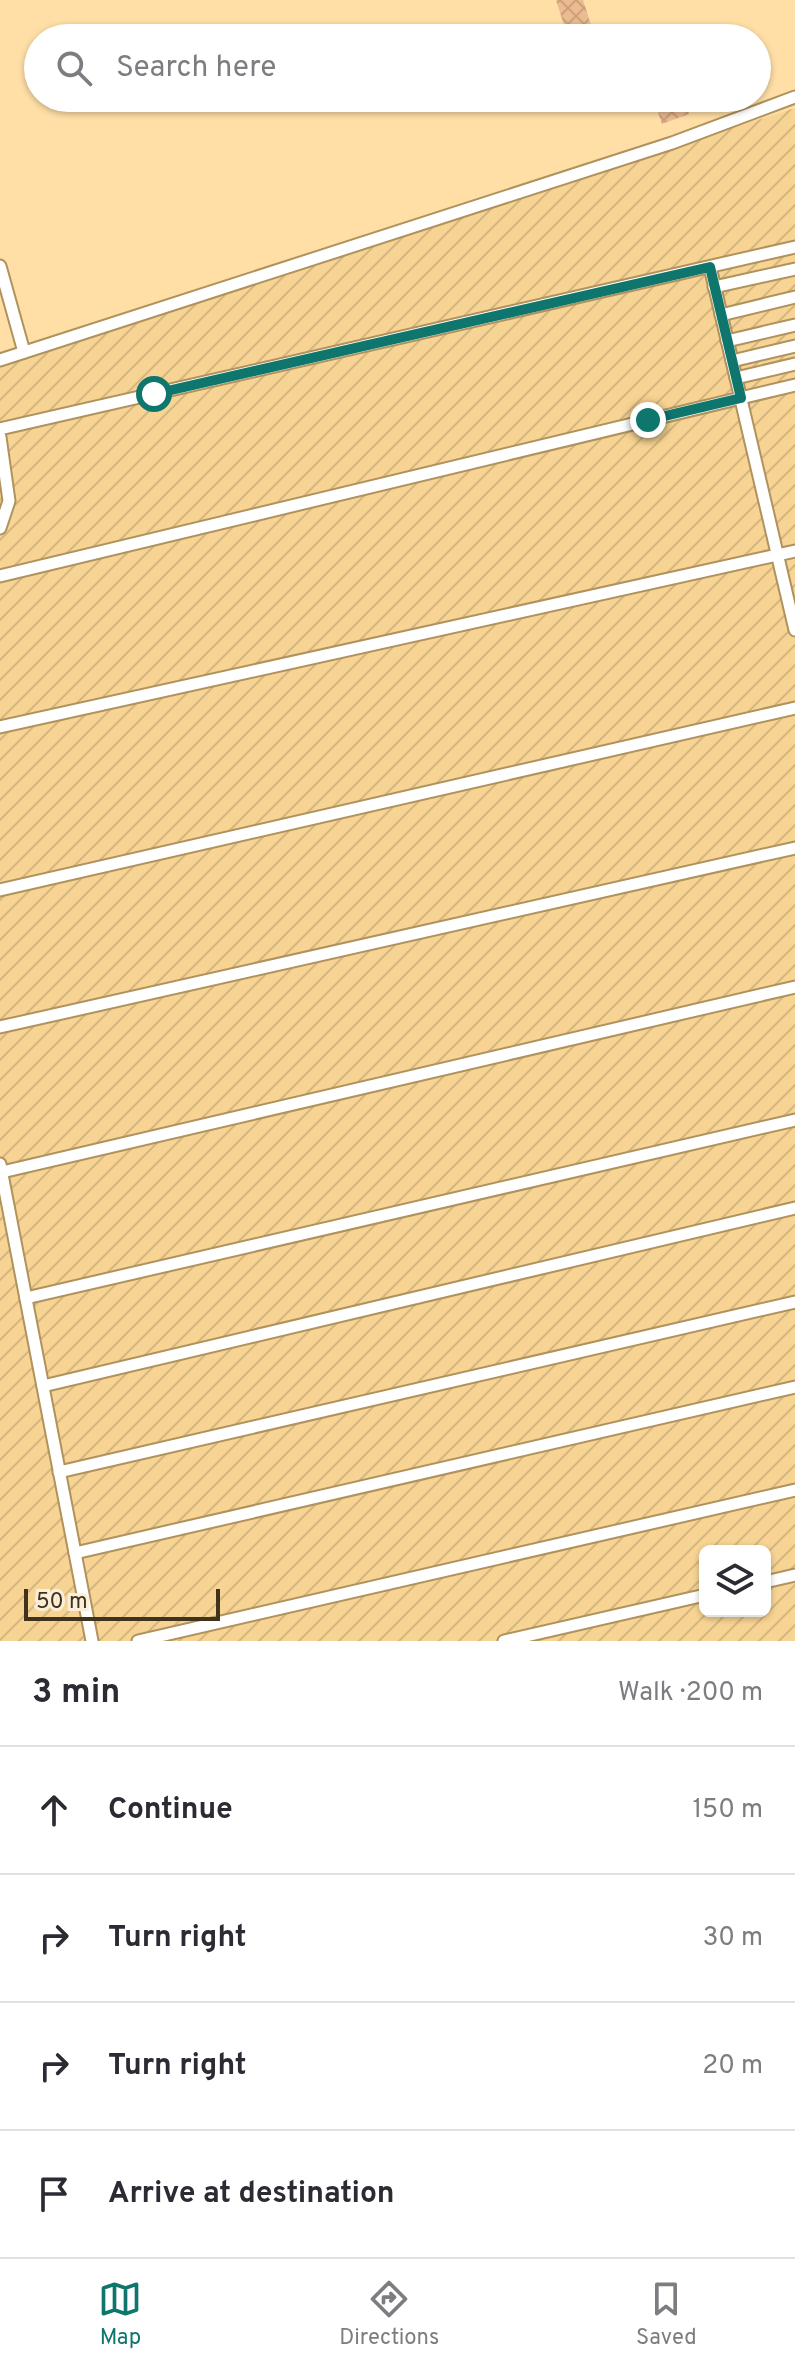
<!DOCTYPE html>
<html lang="en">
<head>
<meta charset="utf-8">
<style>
  body { margin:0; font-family:Overpass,sans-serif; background:#f2f2f3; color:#2b2b33 }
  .controls { position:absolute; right:24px; bottom:24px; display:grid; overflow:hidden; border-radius:12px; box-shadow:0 2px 6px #0004 }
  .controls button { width:72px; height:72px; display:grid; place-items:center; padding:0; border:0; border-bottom:2px solid #e1e1e2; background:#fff; color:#2b2b33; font:40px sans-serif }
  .scale { position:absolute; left:24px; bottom:20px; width:196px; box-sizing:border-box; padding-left:8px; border:4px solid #40331d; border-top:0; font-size:22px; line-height:28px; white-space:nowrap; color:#40331d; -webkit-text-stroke:6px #fcefd9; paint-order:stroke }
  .stop { position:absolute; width:24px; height:24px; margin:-18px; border:6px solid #0f766e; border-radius:50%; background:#fff }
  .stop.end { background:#0f766e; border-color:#fff; box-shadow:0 2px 8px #0008 }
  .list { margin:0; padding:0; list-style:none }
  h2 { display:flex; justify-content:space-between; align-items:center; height:104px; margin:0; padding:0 32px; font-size:34px }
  h2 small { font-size:26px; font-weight:400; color:#7c7c81 }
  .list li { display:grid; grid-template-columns:52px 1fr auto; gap:24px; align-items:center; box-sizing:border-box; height:128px; padding:0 32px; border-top:2px solid #e1e1e2 }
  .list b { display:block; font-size:30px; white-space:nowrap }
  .list em { font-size:26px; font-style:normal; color:#7c7c81 }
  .icon { flex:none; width:44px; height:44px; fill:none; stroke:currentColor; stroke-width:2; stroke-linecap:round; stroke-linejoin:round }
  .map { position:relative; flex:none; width:795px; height:1641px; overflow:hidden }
  .search { position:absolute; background:#fff; box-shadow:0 2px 6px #0004; left:24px; right:24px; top:24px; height:88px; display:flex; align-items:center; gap:20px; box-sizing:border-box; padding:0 28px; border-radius:44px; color:#7c7c81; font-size:30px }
  .sheet { height:616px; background:#fff }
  nav { display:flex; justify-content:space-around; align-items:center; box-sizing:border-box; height:112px; border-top:2px solid #e1e1e2; background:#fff; font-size:22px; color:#7c7c81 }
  nav a { display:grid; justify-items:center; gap:4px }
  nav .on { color:#0f766e }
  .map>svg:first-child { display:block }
  .industrial { fill:url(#industrial-furrows); fill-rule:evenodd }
  .building { fill:url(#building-cross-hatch) }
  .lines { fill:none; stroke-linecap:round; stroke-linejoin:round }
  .service-casing { stroke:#b0925c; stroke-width:15 }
  .service { stroke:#fff; stroke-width:11 }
  .route { stroke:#0f766e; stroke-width:10 }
</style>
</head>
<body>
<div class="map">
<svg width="795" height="1641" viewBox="0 0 795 1641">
  <defs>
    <pattern id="industrial-furrows" width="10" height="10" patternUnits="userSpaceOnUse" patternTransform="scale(2)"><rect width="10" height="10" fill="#f7d493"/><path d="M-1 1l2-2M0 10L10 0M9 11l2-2" fill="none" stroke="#d5b67e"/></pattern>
    <pattern id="building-cross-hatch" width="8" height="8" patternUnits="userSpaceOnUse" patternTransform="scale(2)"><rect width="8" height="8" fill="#ecbb90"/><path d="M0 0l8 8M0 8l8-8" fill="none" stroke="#cba17c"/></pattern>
  </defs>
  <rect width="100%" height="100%" fill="#ffdfa6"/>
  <!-- industrial -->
  <path class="industrial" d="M 795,108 L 795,1641 L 0,1641 L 0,362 ZM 705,1551 L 765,1551 L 765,1611 L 705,1611 Z"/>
  <!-- building -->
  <g class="building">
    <polygon points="556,0 583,0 593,31 568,38"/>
    <polygon points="661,98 683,98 689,114 662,124 654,101"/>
  </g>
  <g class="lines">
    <defs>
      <g id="service">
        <polyline points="0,266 24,352"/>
        <polyline points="710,267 795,630"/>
        <polyline points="714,287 795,269"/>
        <polyline points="721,315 795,297"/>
        <polyline points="727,341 795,325"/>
        <polyline points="0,360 672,143 795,97"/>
        <polyline points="732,361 795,346"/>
        <polyline points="736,378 795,364"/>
        <polyline points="0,429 795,247"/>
        <polyline points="0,437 9,501 0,528"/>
        <polyline points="0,576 795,385"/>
        <polyline points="0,727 795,551"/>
        <polyline points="0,890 795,708"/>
        <polyline points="0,1027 795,848"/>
        <polyline points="0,1164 92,1641"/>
        <polyline points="2,1172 795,987"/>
        <polyline points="26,1298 795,1120"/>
        <polyline points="43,1386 795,1208"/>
        <polyline points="59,1472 795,1302"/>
        <polyline points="75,1553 795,1387"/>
        <polyline points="765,1582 795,1575"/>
        <polyline points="138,1641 795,1490"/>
        <polyline points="504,1641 705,1595"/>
      </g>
    </defs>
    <!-- service casing -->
    <use href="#service" class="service-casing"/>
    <!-- service -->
    <use href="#service" class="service"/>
  </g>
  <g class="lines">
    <!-- route -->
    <polyline class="route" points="154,394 710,267 741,398 648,420"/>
  </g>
</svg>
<div class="controls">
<button><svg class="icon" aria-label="layers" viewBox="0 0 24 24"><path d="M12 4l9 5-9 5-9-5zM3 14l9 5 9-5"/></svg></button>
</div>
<div class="scale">50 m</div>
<div class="stop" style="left:154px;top:394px"></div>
<div class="stop end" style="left:648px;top:420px"></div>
<div class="search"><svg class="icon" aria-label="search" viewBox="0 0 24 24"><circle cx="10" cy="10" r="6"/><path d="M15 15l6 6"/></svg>Search here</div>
</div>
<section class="sheet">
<h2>3 min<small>Walk · 200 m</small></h2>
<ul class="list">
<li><svg class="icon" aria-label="ahead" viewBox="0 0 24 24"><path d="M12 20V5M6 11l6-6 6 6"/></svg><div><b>Continue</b></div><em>150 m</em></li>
<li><svg class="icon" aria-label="right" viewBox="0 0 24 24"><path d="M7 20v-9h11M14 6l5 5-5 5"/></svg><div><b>Turn right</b></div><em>30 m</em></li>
<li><svg class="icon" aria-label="right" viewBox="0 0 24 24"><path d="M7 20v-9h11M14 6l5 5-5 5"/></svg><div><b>Turn right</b></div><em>20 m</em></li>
<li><svg class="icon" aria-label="arrive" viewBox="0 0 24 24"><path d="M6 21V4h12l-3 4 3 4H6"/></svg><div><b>Arrive at destination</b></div></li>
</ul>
</section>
<nav>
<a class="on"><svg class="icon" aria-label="map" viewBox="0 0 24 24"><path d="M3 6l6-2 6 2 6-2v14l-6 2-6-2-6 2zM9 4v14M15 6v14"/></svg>Map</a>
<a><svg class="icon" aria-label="directions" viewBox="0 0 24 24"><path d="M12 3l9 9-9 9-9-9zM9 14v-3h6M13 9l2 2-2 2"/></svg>Directions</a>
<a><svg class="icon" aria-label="saved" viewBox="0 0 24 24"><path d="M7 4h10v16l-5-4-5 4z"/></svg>Saved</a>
</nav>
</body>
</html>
